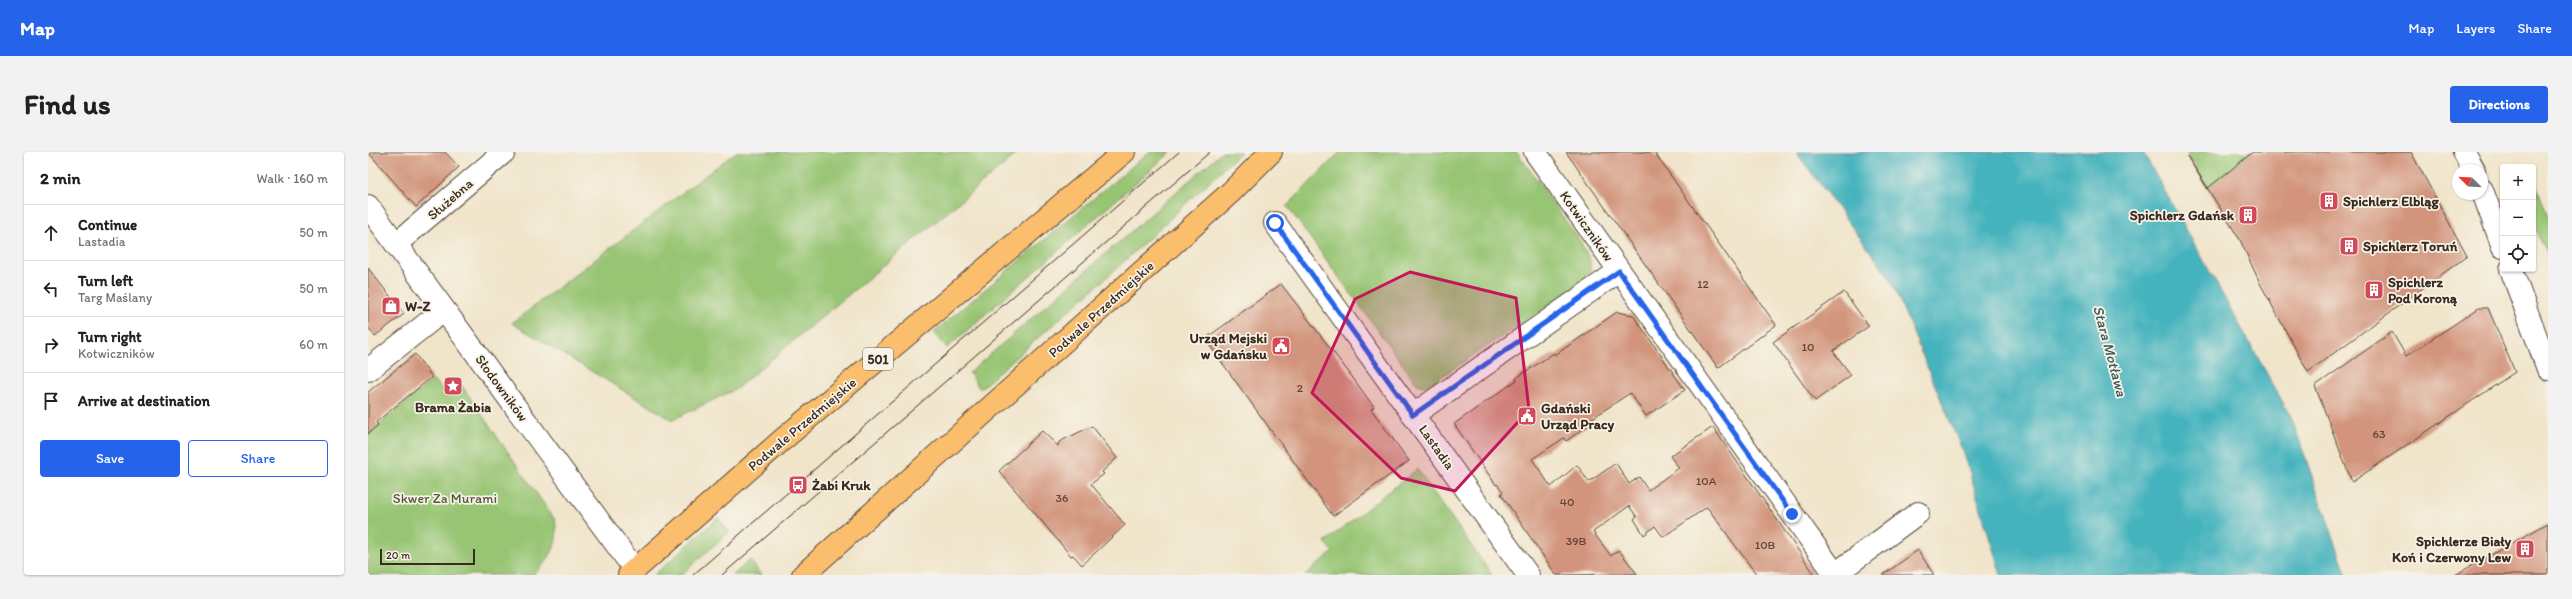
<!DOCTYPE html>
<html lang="en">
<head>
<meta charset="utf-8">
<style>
  body { margin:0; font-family:Itim,sans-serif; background:#f2f2f2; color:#202124 }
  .controls { position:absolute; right:12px; top:12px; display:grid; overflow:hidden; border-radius:4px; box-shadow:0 1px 3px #0004 }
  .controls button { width:36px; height:36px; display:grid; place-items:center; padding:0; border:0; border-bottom:1px solid #e0e0e0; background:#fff; color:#202124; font:20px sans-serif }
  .compass { position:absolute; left:2084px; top:12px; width:36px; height:36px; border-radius:50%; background:#fff; box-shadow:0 1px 3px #0004; rotate:294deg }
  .scale { position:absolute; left:12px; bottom:10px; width:95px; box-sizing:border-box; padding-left:4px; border:2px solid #3b2a1e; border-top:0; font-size:11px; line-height:14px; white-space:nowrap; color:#3b2a1e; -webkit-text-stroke:3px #f7f3e8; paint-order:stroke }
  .stop { position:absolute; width:12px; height:12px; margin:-9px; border:3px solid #2563eb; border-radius:50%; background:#fff }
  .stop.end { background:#2563eb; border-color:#fff; box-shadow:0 1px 4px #0008 }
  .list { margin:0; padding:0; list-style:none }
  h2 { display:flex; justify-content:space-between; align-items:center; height:52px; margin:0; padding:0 16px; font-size:17px }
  h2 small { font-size:13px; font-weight:400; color:#757577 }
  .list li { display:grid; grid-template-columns:26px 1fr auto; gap:12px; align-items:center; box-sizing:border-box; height:56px; padding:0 16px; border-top:1px solid #e0e0e0 }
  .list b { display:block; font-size:15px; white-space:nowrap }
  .list p { margin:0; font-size:13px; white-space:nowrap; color:#757577 }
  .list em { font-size:13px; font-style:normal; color:#757577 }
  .actions { display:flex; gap:8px; padding:12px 16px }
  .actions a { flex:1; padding:9px 0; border:1px solid #2563eb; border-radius:4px; text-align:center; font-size:14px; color:#2563eb }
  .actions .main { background:#2563eb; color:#fff }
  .icon { flex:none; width:22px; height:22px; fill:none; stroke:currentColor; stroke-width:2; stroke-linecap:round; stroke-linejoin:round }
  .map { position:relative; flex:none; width:2180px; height:423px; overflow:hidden; border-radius:4px }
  header { display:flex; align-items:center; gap:24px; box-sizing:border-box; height:56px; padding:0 20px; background:#2563eb; color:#fff }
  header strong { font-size:19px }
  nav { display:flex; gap:22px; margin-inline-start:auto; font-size:14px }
  .intro { display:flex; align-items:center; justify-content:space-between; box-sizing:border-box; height:96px; padding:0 24px }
  h1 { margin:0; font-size:28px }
  .button { padding:10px 18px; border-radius:4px; background:#2563eb; color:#fff; font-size:14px; font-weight:700 }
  main { display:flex; gap:24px; padding:0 24px }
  aside { flex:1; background:#fff; border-radius:4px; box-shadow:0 1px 3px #0004 }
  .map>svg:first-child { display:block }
  .green { fill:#97c573; stroke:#697848 }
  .water { fill:#44b3bd; stroke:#406e6e }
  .building { fill:#d2947c }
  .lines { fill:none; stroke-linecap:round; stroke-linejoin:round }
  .minor-casing { stroke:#564638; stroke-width:24 }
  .major-casing { stroke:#564638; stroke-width:24 }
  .minor { stroke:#fff; stroke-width:22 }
  .major { stroke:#fabe6d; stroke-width:22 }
  .tram { stroke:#3b2a1e; stroke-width:1 }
  .route { stroke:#2563eb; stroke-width:5 }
  .marked { fill:#c2185b; fill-opacity:0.2; stroke:#c2185b; stroke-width:3; stroke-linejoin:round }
  .labels { text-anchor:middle; stroke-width:3.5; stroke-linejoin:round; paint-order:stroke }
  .number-label { font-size:12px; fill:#614436 }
  .shield { fill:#f7f3e8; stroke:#73665b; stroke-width:1 }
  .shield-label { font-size:13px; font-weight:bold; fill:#3b2a1e }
  .street-label { font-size:14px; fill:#3b2a1e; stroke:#f7f3e8 }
  .poi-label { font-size:14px; font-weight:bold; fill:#3b2a1e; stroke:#f7f3e8; text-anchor:start }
  .park-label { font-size:14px; fill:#575838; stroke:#f7f3e8 }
  .water-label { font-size:15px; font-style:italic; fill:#3e5a56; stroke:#f7f3e8 }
</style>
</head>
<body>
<header>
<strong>Map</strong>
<nav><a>Map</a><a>Layers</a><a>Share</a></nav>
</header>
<div class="intro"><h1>Find us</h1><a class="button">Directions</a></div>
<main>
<aside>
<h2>2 min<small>Walk · 160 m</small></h2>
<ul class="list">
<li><svg class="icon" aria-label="ahead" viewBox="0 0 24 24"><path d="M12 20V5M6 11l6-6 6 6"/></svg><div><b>Continue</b><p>Lastadia</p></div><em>50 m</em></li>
<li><svg class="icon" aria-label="left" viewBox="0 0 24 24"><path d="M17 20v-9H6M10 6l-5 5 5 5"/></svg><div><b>Turn left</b><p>Targ Maślany</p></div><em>50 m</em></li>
<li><svg class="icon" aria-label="right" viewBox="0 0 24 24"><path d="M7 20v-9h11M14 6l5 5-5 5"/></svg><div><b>Turn right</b><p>Kotwiczników</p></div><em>60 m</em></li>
<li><svg class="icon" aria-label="arrive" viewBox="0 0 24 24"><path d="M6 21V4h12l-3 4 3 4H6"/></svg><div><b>Arrive at destination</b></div></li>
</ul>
<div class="actions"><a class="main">Save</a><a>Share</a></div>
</aside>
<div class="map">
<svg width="2180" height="423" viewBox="0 0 2180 423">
  <rect width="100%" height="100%" fill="#f7f3e8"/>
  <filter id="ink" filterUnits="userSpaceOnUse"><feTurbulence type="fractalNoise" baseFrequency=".025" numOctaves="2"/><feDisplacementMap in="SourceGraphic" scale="8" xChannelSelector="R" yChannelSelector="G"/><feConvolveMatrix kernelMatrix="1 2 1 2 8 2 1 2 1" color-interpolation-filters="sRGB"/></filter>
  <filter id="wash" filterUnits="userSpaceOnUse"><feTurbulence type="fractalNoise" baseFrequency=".012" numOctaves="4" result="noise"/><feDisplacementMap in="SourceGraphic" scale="16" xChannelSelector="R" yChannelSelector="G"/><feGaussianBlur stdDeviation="0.9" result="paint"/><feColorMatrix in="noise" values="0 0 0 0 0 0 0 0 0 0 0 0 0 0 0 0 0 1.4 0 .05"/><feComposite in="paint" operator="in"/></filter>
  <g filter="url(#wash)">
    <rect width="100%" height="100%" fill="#f0e4c9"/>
    <!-- green -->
    <g class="green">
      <polygon points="368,0 651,0 368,237 304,268 144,171"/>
      <polygon points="781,0 803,0 579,196 566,180"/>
      <polygon points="854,0 873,0 748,117 612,237 601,221"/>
      <polygon points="972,0 1149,0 1212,89 1222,108 1222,120 1215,130 1067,229 1057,234 1049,232 919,54"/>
      <polygon points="1819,0 1885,0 1840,36"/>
      <polygon points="2165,24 2180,65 2180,103 2165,71"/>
      <path d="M 64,228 L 78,240 L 94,234 L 187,368 C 192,392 183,407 165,423 L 0,423 L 0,282 Z"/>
      <polygon points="1049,317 1124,423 937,423 965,400 957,390"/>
      <polygon points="350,366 361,380 313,423 286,423"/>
      <polygon points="382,408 393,423 365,423"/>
    </g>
    <!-- water -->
    <polygon class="water" points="1428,0 1775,0 1923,265 1979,423 1633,423 1597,305 1522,126"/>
    <g id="blocks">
      <!-- building -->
      <g class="building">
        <polygon points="0,0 77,0 91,15 48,55"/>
        <polygon points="1198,0 1286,0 1408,173 1350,216"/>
        <polygon points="1885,0 2043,0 2099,104 1940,220 1893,133 1872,88 1819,4 1840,36"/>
        <polygon points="0,116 36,162 7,184 0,175"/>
        <polygon points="913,132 979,218 1006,255 1003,257 1041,309 965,364 837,187"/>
        <polygon points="1476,140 1501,174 1465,199 1483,223 1447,249 1405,190"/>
        <polygon points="2111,156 2120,156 2147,220 1984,330 1947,234 2024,180 2038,204"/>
        <polygon points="1249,160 1265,163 1317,238 1278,264 1262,241 1223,267 1225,270 1198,289 1196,286 1164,307 1183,335 1209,313 1221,330 1248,311 1261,332 1271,325 1280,338 1311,316 1302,304 1345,275 1445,420 1441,423 1389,423 1339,355 1295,385 1287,374 1276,383 1266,367 1269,365 1261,354 1225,380 1243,404 1251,398 1269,422 1188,423 1133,342 1135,340 1129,332 1128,333 1086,272 1149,228 1148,226 1186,201 1187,203"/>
        <polygon points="47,202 64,225 8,270 10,273 0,282 0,240"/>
        <polygon points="724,274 749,306 734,320 736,322 723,332 757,373 714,413 705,403 703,404 631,319 674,279 690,294 691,290"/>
        <polygon points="2180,371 2180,423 2087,423"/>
        <polygon points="1550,398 1566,423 1515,423"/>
      </g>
    </g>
  </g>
  <g filter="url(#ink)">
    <use href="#blocks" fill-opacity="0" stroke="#564638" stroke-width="1"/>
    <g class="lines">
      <defs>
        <g id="minor">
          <polyline points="1167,0 1467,422 1550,361"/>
          <polyline points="2096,0 2106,18"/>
          <polyline points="2114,38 2135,95"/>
          <polyline points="0,54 267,418"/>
          <polyline points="907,71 1160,423"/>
          <polyline points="28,92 136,0"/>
          <polyline points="2143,117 2180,217"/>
          <polyline points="0,218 76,158"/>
          <polyline points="1045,263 1251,119"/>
        </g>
        <g id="major">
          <polyline points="261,423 413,289 756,0"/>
          <polyline points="435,423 863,40 903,0"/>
        </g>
      </defs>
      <!-- minor casing -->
      <use href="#minor" class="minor-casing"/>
      <!-- major casing -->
      <use href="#major" class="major-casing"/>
      <!-- minor -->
      <use href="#minor" class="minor"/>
      <!-- major -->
      <use href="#major" class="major"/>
      <!-- tram -->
      <g class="tram">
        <polyline points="325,423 811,0"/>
        <polyline points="354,423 842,0"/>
      </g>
    </g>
  </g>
  <g class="lines" filter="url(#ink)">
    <!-- route -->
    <polyline class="route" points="907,71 1045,263 1251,119 1424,362"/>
  </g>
  <!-- marked area -->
  <path class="marked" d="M 1042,120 L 1148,146 L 1161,258 L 1087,339 L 1033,326 L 944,241 L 987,147 Z"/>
  <!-- icons -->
  <defs>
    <symbol id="building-square" viewBox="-11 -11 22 22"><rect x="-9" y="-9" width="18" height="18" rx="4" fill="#d1495b" stroke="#f7f3e8"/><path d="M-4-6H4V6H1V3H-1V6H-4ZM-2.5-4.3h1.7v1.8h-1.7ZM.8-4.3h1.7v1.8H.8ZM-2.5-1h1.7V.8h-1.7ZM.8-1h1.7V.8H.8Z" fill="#fff"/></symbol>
    <symbol id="shop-square" viewBox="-11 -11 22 22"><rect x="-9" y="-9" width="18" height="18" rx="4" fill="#d1495b" stroke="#f7f3e8"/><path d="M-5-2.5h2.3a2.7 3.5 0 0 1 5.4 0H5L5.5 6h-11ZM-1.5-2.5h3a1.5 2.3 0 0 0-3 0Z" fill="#fff"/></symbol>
    <symbol id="civic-square" viewBox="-11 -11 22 22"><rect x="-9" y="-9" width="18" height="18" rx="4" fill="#d1495b" stroke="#f7f3e8"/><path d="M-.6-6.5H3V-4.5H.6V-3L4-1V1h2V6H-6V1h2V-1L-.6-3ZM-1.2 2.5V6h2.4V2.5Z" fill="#fff"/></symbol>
    <symbol id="sight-square" viewBox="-11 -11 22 22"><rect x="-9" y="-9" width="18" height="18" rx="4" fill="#d1495b" stroke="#f7f3e8"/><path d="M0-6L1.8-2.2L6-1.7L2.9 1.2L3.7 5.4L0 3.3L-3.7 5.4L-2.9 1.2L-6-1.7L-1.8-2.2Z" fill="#fff"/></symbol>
    <symbol id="bus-square" viewBox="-11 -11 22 22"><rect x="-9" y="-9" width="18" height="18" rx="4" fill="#d1495b" stroke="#f7f3e8"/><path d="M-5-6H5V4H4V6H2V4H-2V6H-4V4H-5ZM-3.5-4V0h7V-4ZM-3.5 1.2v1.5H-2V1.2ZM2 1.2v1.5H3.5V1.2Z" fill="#fff"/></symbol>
  </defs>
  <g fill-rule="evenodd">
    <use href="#building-square" x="1950" y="38" width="22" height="22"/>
    <use href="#building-square" x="1869" y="52" width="22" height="22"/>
    <use href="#building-square" x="1970" y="83" width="22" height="22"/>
    <use href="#building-square" x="1995" y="127" width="22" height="22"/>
    <use href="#shop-square" x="12" y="143" width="22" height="22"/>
    <use href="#civic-square" x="902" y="183" width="22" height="22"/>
    <use href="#sight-square" x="74" y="223" width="22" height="22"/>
    <use href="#civic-square" x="1148" y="253" width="22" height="22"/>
    <use href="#bus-square" x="419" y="322" width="22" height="22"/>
    <use href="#building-square" x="2146" y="386" width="22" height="22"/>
  </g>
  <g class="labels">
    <!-- number labels -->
    <g class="number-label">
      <text x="1335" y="136">12</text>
      <text x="1440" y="199">10</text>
      <text x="932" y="240">2</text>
      <text x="2011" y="286">63</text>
      <text x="1338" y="333">10A</text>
      <text x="694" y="350">36</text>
      <text x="1199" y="354">40</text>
      <text x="1208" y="393">39B</text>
      <text x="1397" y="397">10B</text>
    </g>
    <!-- shield labels -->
    <rect class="shield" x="495" y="196" width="30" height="22" rx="3"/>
    <g class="shield-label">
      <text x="510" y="212">501</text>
    </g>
    <!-- street labels -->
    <g class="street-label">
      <text transform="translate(82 47) rotate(-41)" y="5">Służebna</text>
      <text transform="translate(1219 74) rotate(55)" y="5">Kotwiczników</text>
      <text transform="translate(733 157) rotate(-42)" y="5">Podwale Przedmiejskie</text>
      <text transform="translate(134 236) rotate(54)" y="5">Słodowników</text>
      <text transform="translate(434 272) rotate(-40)" y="5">Podwale Przedmiejskie</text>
      <text transform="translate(1069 295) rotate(55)" y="5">Lastadia</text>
    </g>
    <!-- poi labels -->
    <g class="poi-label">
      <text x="1975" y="54">Spichlerz Elbląg</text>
      <text x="1866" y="68" text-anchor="end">Spichlerz Gdańsk</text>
      <text x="1995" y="99">Spichlerz Toruń</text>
      <text x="2020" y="135">Spichlerz<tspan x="2020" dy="16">Pod Koroną</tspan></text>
      <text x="37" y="159">W-Z</text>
      <text x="899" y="191" text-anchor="end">Urząd Mejski<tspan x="899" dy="16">w Gdańsku</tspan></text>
      <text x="85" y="260" text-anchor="middle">Brama Żabia</text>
      <text x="1173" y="261">Gdański<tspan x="1173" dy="16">Urząd Pracy</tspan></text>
      <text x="444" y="338">Żabi Kruk</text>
      <text x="2143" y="394" text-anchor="end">Spichlerze Biały<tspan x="2143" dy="16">Koń i Czerwony Lew</tspan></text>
    </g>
    <!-- park labels -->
    <g class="park-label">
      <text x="77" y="351">Skwer Za Murami</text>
    </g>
    <!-- water labels -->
    <g class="water-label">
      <text transform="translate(1742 199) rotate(75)" y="5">Stara Motława</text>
    </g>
  </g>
</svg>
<div class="controls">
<button>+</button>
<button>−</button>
<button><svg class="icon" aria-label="locate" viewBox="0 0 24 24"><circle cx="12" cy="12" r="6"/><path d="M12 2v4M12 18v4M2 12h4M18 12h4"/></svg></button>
</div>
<svg class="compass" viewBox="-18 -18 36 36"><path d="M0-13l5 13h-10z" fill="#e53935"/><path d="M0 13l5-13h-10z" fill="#757577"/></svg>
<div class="scale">20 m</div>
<div class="stop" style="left:907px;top:71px"></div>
<div class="stop end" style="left:1424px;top:362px"></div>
</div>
</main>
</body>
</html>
